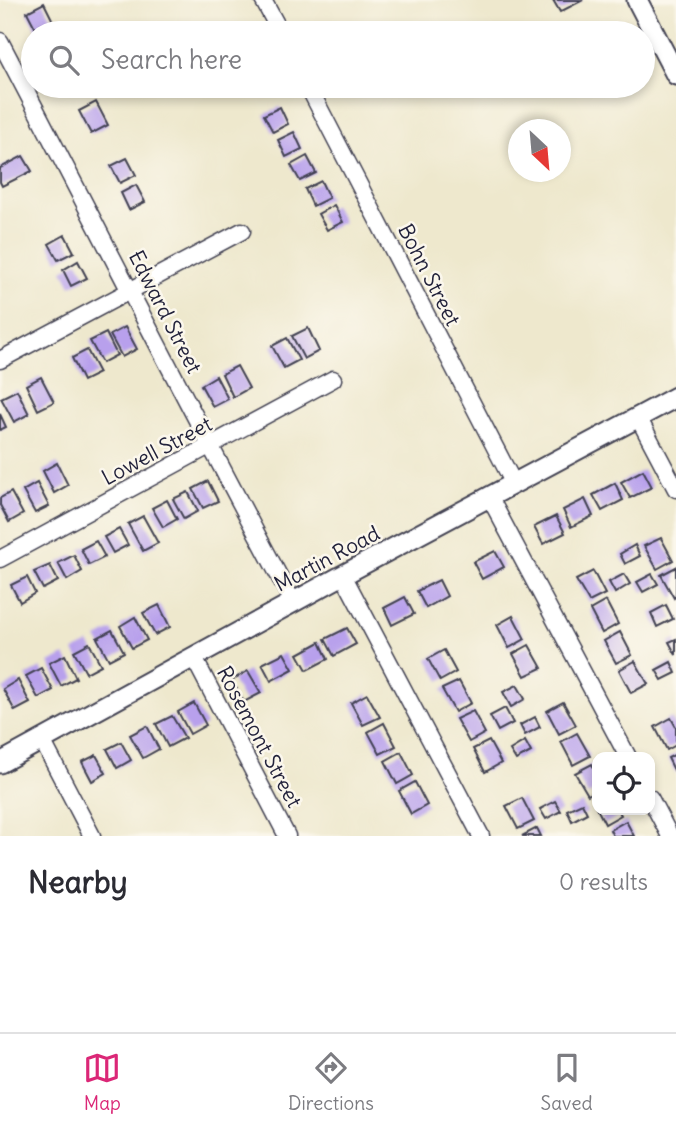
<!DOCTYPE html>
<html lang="en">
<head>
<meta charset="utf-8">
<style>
  body { margin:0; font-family:Delius,sans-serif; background:#f2f2f3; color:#2b2b33 }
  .controls { position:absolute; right:21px; bottom:21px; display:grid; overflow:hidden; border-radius:14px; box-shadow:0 4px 10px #0003 }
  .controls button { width:63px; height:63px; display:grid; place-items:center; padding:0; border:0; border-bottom:2px solid #e1e1e2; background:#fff; color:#2b2b33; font:35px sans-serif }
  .compass { position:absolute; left:508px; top:119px; width:63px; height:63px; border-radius:50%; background:#fff; box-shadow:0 4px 10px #0003; rotate:154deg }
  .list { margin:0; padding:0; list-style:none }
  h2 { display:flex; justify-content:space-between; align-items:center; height:91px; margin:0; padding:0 28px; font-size:30px }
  h2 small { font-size:23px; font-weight:400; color:#7c7c81 }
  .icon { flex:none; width:38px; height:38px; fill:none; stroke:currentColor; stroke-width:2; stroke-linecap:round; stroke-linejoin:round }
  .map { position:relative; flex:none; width:676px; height:836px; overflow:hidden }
  .search { position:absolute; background:#fff; box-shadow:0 4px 10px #0003; left:21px; right:21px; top:21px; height:77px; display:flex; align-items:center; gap:18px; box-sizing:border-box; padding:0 24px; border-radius:38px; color:#7c7c81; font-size:26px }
  .sheet { height:196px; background:#fff }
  nav { display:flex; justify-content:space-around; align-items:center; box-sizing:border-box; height:98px; border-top:2px solid #e1e1e2; background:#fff; font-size:19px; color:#7c7c81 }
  nav a { display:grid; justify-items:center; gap:4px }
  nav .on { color:#db2777 }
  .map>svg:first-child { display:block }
  .building { fill:#b8a0ec }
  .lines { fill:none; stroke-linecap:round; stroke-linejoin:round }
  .minor-casing { stroke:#414051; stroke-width:19 }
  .tertiary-casing { stroke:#414051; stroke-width:23 }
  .minor { stroke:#fff; stroke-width:16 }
  .tertiary { stroke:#fff; stroke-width:19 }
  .labels { text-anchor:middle; stroke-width:5; stroke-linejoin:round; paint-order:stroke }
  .street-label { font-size:21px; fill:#22223b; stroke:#fbf7ec }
</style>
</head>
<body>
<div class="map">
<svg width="676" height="836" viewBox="0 0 676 836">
  <rect width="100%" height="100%" fill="#fbf7ec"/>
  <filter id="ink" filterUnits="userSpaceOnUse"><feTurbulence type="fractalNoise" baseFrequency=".0143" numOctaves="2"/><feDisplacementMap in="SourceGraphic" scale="14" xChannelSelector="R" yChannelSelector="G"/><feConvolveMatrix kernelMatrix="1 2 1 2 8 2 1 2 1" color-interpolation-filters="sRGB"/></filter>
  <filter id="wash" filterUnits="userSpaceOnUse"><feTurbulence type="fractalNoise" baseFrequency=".00686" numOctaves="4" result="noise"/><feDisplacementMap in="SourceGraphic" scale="28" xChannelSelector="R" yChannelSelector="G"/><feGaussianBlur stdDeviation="1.57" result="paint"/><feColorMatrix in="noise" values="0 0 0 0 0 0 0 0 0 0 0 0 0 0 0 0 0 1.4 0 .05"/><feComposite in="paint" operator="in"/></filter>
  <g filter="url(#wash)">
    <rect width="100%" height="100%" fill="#eee8cd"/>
    <g id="blocks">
      <!-- building -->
      <g class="building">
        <polygon points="553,0 583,0 560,12"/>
        <polygon points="44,3 57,29 50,33 38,33 27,12"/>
        <polygon points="96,102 108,125 91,134 79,111"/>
        <polygon points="280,107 288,124 273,132 264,115"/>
        <polygon points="294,132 302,149 286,157 278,140"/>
        <polygon points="23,156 32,171 2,186 0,182 0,168"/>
        <polygon points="307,156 316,173 300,181 291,165"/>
        <polygon points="127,158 136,175 120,183 111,166"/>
        <polygon points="321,181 329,198 313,206 305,189"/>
        <polygon points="136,185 145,202 129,210 121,193"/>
        <polygon points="334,205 343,222 327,230 318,214"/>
        <polygon points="65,235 74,252 58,260 49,244"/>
        <polygon points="78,261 87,278 71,286 63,270"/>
        <polygon points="125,327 137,349 122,357 110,335"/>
        <polygon points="308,328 319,351 304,359 292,336"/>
        <polygon points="106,333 117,355 102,363 90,341"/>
        <polygon points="287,338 299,360 284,368 272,346"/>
        <polygon points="87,350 99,373 83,381 72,358"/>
        <polygon points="237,366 249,388 233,397 222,374"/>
        <polygon points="216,376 228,399 213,407 201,385"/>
        <polygon points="41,377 54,402 38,410 26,385"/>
        <polygon points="17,390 29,414 14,422 1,398"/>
        <polygon points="0,414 6,427 0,430"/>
        <polygon points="57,463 68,485 54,493 43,471"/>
        <polygon points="643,470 652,487 630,498 621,482"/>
        <polygon points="208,481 218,501 203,508 193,489"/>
        <polygon points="37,483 49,506 35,513 23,491"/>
        <polygon points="615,483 623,500 602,511 593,495"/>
        <polygon points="11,492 23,514 9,522 0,505 0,498"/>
        <polygon points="188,492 198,511 184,519 173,499"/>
        <polygon points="585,499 593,516 571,527 563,510"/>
        <polygon points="167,500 177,519 163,527 152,508"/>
        <polygon points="143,516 158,543 143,551 128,524"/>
        <polygon points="556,516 565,533 543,544 534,527"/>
        <polygon points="119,529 128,545 113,553 104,537"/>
        <polygon points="661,538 673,560 657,569 644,546"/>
        <polygon points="96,541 105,557 89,565 81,549"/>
        <polygon points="635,545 640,556 625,564 620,554"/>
        <polygon points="495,551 504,567 482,579 473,562"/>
        <polygon points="74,555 82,571 67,580 58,563"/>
        <polygon points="50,565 58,581 43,589 34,572"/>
        <polygon points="676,567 676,596 674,598 661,575"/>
        <polygon points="593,571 605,594 589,602 576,580"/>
        <polygon points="624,574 630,584 615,593 609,582"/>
        <polygon points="652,574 658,584 643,592 637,582"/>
        <polygon points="27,577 35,593 20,602 11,585"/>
        <polygon points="439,580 447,596 426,608 417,591"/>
        <polygon points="405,597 414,614 392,625 384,608"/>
        <polygon points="606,601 618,624 602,633 590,610"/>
        <polygon points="159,605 170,627 155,635 143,613"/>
        <polygon points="666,605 673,619 657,627 651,613"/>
        <polygon points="513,616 525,639 509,648 497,625"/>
        <polygon points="135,617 147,640 132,648 120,626"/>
        <polygon points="347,628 356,644 334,656 325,639"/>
        <polygon points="112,630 124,652 109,660 97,638"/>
        <polygon points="620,632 632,655 616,663 604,641"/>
        <polygon points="676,639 676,655 669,642"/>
        <polygon points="320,642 328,659 307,670 298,654"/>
        <polygon points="89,643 101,665 86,673 74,651"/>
        <polygon points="529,645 542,668 525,676 513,654"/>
        <polygon points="444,650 456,672 440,681 428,659"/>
        <polygon points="284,653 293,669 271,681 262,664"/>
        <polygon points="65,655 76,678 61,686 49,663"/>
        <polygon points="635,661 648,684 631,693 619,670"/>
        <polygon points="671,662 676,673 662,680 656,670"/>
        <polygon points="41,668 53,690 38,698 26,676"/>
        <polygon points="248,671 261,693 244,702 232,680"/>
        <polygon points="18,680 30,703 15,711 3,689"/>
        <polygon points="459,681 471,703 455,712 442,689"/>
        <polygon points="517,685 525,699 511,707 503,692"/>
        <polygon points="367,694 380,717 363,725 351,703"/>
        <polygon points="563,702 576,725 559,734 547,711"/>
        <polygon points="194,703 206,725 190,734 178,712"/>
        <polygon points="505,708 513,723 498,731 490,716"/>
        <polygon points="473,711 485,733 469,742 456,719"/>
        <polygon points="172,716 185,738 168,747 156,724"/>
        <polygon points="535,717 540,727 525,735 520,725"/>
        <polygon points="671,718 676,727 676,745 667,750 655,727"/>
        <polygon points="384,723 396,746 380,754 368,732"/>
        <polygon points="147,726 159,749 143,758 130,735"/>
        <polygon points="577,733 590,756 573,765 561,742"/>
        <polygon points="489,741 501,763 485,772 473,749"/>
        <polygon points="525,741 531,752 516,760 510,750"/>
        <polygon points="121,742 131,760 117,768 107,749"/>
        <polygon points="401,752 413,775 397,784 385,761"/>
        <polygon points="676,754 676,774 668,758"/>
        <polygon points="96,755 106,773 92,781 82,762"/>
        <polygon points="592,764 597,774 597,790 588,795 575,773"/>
        <polygon points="415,782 427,805 411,814 399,791"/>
        <polygon points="522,798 534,821 518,829 506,806"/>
        <polygon points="597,799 597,810 618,810 621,815 605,824 593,801"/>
        <polygon points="555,801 561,811 546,819 540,809"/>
        <polygon points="582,803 587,813 572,821 567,810"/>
        <polygon points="626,821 634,836 613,836 610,830"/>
        <polygon points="537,828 541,836 522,836"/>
      </g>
    </g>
  </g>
  <g filter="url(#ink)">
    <use href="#blocks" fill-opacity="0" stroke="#414051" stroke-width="2"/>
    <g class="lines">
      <defs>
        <g id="minor">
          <polyline points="263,0 281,33"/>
          <path d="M 0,41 C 98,228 193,416 293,602"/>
          <polyline points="308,86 514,484"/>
          <polyline points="0,360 242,231"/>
          <polyline points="638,417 676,489"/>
          <polyline points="490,498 628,757"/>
          <polyline points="0,559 333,379"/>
          <polyline points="343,575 481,836"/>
          <polyline points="194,658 287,836"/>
          <polyline points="42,740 92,836"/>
          <polyline points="650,798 670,836"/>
        </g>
        <g id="tertiary">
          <polyline points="637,0 676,75"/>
          <polyline points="0,763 343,575 676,397"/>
        </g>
      </defs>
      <!-- minor casing -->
      <use href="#minor" class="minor-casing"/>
      <!-- tertiary casing -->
      <use href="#tertiary" class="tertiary-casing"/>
      <!-- minor -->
      <use href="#minor" class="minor"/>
      <!-- tertiary -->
      <use href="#tertiary" class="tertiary"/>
    </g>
  </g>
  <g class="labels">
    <!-- street labels -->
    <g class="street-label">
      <text transform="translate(429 275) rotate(63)" y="7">Bohn Street</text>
      <text transform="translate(165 312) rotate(63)" y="7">Edward Street</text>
      <text transform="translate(157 451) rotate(-28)" y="7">Lowell Street</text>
      <text transform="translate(327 559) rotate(-28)" y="7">Martin Road</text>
      <text transform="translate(259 737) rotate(62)" y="7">Rosemont Street</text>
    </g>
  </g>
</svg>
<div class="controls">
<button><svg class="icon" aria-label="locate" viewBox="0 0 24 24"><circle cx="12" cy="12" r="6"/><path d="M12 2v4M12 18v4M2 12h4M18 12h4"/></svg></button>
</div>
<svg class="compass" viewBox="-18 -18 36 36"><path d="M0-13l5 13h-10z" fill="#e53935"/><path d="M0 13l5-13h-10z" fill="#7c7c81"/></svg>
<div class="search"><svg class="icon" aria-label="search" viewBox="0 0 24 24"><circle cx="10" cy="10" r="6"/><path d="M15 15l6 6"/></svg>Search here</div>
</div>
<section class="sheet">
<h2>Nearby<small>0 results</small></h2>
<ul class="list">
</ul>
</section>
<nav>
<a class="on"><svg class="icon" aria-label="map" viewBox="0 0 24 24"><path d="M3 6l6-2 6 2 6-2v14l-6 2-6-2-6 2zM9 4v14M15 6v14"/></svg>Map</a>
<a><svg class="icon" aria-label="directions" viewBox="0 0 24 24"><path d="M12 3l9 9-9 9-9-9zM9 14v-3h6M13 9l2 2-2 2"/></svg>Directions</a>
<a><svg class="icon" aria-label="saved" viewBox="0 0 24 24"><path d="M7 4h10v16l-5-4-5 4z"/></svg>Saved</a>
</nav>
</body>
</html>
